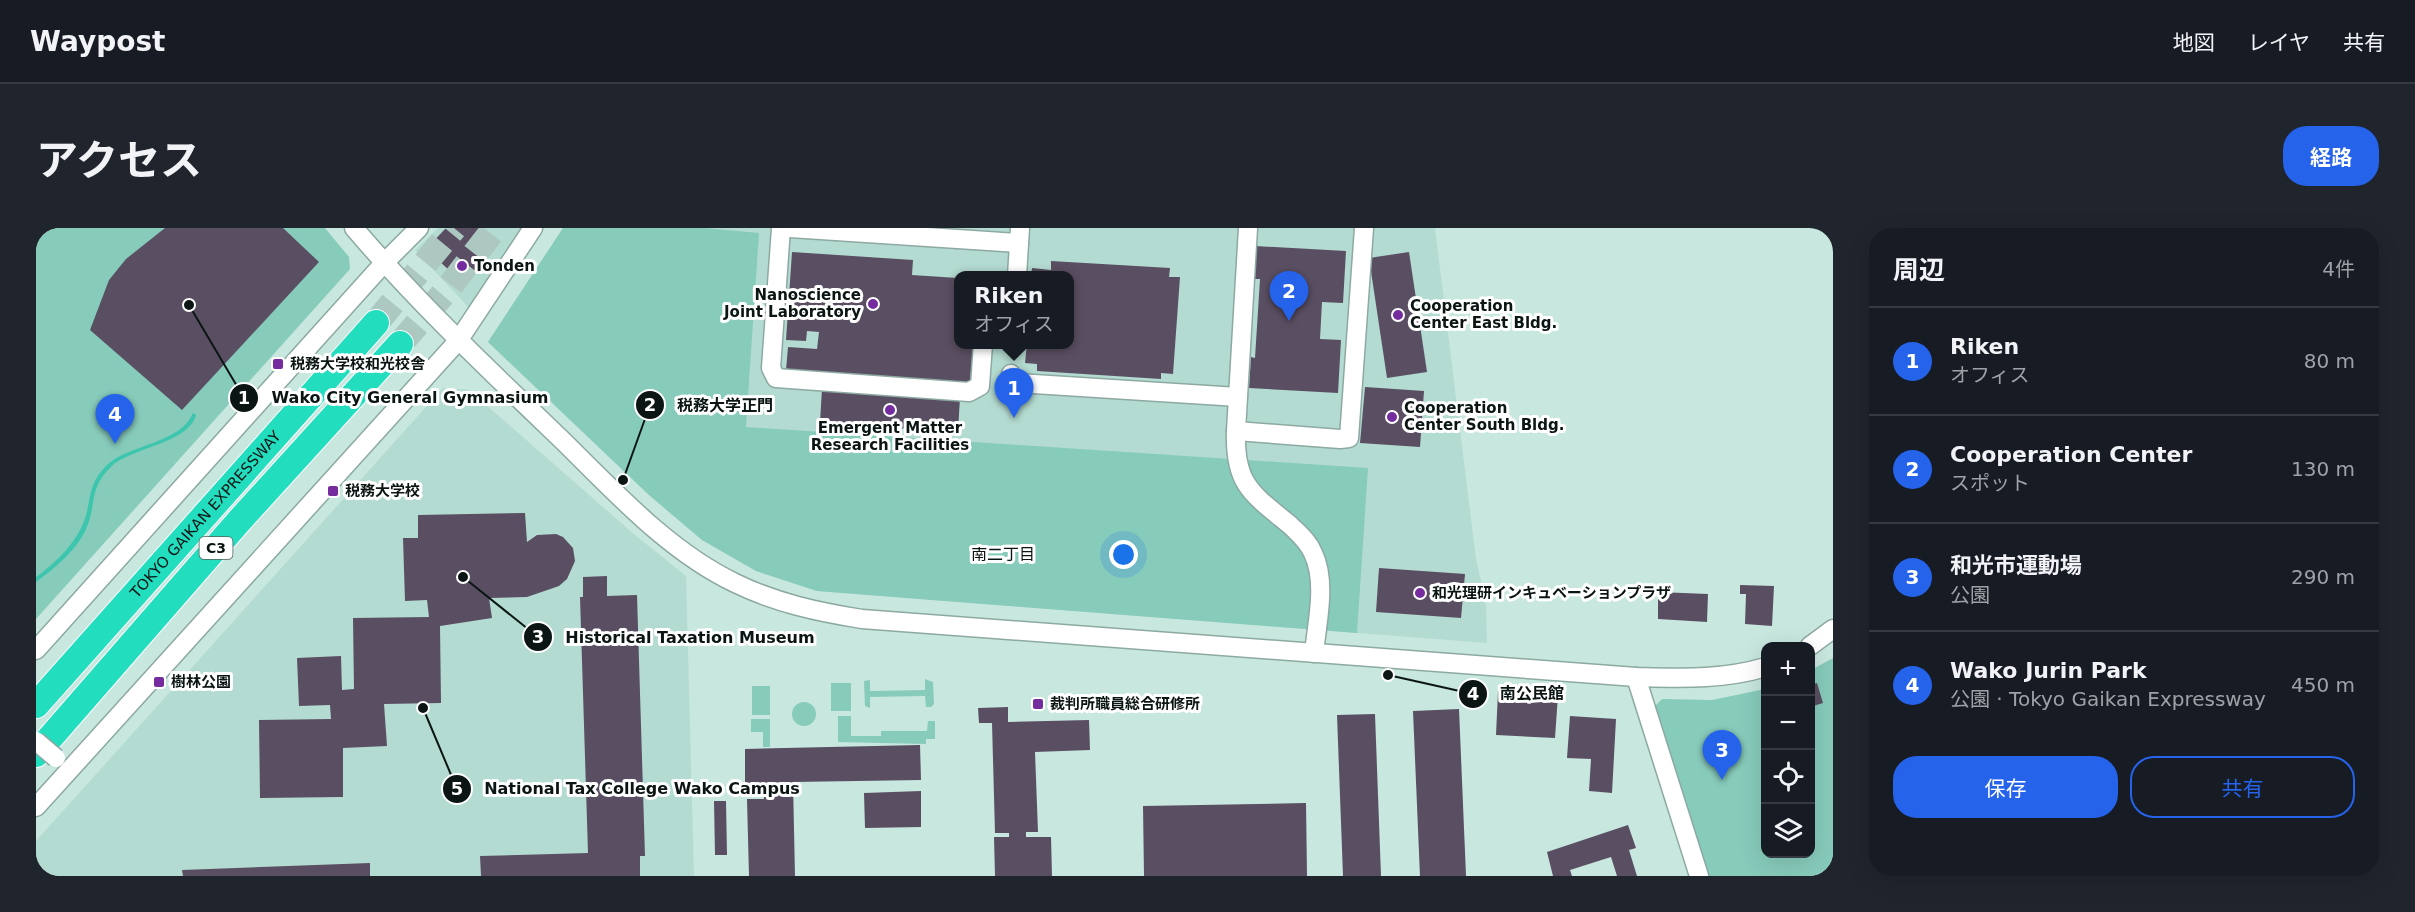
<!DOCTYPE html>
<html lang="ja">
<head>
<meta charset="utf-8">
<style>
  body { margin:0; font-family:"DejaVu Sans","Noto Sans JP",sans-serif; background:#20242c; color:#f1f3f6 }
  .controls { position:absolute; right:18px; bottom:18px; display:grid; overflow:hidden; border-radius:12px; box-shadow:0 6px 24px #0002 }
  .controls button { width:54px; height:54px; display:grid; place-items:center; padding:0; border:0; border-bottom:2px solid #363941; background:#171b24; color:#f1f3f6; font:30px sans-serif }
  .you { position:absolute; left:1088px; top:327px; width:21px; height:21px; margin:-15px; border:4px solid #fff; border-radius:50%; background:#1a73e8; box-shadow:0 0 0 9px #1a73e833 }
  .badge { display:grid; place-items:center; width:39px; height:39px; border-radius:50%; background:#2563eb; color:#fff; font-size:20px; font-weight:700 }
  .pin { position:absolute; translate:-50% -50px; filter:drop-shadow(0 2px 3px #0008) }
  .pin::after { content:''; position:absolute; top:32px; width:21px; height:18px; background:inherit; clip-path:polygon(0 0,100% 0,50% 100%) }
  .popup { position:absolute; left:918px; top:43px; width:120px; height:78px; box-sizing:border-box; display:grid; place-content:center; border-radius:12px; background:#171b24; filter:drop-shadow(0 2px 4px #0005); font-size:20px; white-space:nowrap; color:#9ea1a6 }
  .popup b { font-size:22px; color:#f1f3f6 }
  .popup::after { content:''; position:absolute; left:50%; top:100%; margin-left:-12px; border:12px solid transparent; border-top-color:#171b24 }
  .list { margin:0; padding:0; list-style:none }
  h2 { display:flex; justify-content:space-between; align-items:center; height:78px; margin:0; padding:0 24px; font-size:26px }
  h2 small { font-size:20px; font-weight:400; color:#9ea1a6 }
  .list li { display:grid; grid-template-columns:39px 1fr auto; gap:18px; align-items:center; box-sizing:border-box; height:108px; padding:0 24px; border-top:2px solid #363941 }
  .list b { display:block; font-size:22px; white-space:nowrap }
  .list p { margin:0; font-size:20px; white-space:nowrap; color:#9ea1a6 }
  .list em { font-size:20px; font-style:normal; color:#9ea1a6 }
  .actions { display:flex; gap:12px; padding:18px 24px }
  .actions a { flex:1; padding:14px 0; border:2px solid #2563eb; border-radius:24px; text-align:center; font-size:21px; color:#2563eb }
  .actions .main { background:#2563eb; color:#fff }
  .icon { flex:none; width:33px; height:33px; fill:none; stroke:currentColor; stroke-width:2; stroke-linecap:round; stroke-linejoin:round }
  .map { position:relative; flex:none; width:1797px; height:648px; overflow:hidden; border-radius:24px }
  header { display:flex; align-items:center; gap:36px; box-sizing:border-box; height:84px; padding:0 30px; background:#171b24; border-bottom:2px solid #363941 }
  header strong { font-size:28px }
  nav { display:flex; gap:33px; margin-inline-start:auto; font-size:21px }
  .intro { display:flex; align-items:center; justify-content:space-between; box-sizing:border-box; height:144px; padding:0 36px }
  h1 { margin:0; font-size:42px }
  .button { padding:15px 27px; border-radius:24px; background:#2563eb; color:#fff; font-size:21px; font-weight:700 }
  main { display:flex; gap:36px; padding:0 36px }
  aside { flex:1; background:#171b24; border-radius:24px; box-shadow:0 6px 24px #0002 }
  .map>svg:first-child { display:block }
  .built { fill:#b4dbd1; fill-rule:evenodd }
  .green { fill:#87cbbb }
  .water { fill:#3dc6ad }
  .building { fill:#5a4f62 }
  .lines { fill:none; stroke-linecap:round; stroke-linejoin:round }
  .highway-tunnel { stroke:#acc8c1; stroke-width:26; stroke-dasharray:26 13; stroke-linecap:butt }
  .minor-casing { stroke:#8ca9a2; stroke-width:21 }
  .highway-casing { stroke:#fff; stroke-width:28 }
  .minor { stroke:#fff; stroke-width:18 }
  .highway { stroke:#23ddbf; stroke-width:26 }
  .minor-bridge-casing { stroke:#8ca9a2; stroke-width:21; stroke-linecap:butt }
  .minor-bridge { stroke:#fff; stroke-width:18 }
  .poi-dot { fill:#742c9f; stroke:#fff; stroke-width:2 }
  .labels { text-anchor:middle; stroke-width:6; stroke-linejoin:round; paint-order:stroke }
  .shield { fill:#fff; stroke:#545c5a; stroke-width:1.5 }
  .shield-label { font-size:14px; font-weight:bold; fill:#0b1614 }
  .poi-label { font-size:15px; font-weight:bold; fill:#0b1614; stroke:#fff; text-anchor:start }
  .street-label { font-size:15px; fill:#0b1614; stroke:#fff }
  .neighbourhood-label { font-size:16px; fill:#0b1614; stroke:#fff }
  .leader { fill:none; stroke:#0b1614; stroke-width:2 }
  .callout-dot { fill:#0b1614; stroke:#fff; stroke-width:2 }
  .mark-label { font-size:18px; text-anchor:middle; font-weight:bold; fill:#fff }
  .callout-label { font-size:16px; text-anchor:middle; font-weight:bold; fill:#0b1614; stroke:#fff; stroke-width:6; stroke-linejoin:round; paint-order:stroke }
</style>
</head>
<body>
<header>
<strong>Waypost</strong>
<nav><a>地図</a><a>レイヤ</a><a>共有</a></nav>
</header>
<div class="intro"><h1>アクセス</h1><a class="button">経路</a></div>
<main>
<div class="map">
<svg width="1797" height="648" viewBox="0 0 1797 648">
  <rect width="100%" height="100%" fill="#c8e7df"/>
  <!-- built -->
  <g class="built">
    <polygon points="402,0 490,0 435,82 379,22"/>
    <path d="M 527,0 L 1399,0 L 1440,331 L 1450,376 L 1451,415 L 781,363 L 720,343 L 666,312 L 613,267 L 452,114 ZM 922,48 L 1034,48 L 1034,116 L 922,116 Z"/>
    <polygon points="407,160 433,162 599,307 650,348 658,648 0,648 0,613"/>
  </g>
  <!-- green -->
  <g class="green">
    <polygon points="0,0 289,0 313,29 314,41 0,391"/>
    <polygon points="527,0 668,0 723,5 710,199 1332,240 1321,405 781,363 720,343 666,312 613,267 452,114"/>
    <polygon points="1797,430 1797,648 1673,648 1618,479 1626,471 1676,472 1729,461 1730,626 1774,626 1775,442"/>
    <polygon points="889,451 897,454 898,476 895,479 890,479 889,468 834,469 834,480 829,478 828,453 834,452 834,463 889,462"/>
    <rect x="795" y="455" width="20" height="28"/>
    <rect x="716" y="458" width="18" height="29"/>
    <circle cx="768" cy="486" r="12"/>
    <polygon points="802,488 815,488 815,508 845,508 845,503 891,503 892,493 899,493 899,511 890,511 890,516 802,514"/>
    <polygon points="715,491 734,491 734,519 727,519 727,504 715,504"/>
  </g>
  <!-- water -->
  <path class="water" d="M 157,185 L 160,187 C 153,215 95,220 76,238 C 52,260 61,277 50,301 C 41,322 18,341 0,354 L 0,349 C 17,337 37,318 46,298 C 57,274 49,258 72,236 C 93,217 145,215 157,185 Z"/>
  <!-- building -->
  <g class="building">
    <polygon points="129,0 247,0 283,34 146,182 54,102 73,52 90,31"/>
    <polygon points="410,0 444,0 462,17 427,55 390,21"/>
    <polygon points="1219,18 1310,23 1307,75 1286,74 1284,111 1305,112 1302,165 1213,160 1215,129 1219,130 1224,51 1218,51"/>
    <polygon points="756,24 877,32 876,47 922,50 922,116 937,116 934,154 750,142 752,119 781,121 783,104 771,103 770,113 750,112"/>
    <polygon points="1373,24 1391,144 1351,150 1333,30"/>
    <polygon points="1015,33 1134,40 1133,49 1144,49 1137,146 1125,145 1125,151 1001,143 1001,136 989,135 991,116 1034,116 1034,48 995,48 996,40 1015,42"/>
    <polygon points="1329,159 1388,163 1384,219 1324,215"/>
    <polygon points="786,160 924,169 922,204 784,195"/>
    <polygon points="489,285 491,314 501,307 520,306 527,309 537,320 539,333 531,351 523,358 491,369 453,370 456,390 404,398 405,475 348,476 351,518 307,520 307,569 224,570 223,492 295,491 294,477 263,478 261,430 305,428 306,462 318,461 317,390 393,389 391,372 369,373 367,310 382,310 382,287"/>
    <polygon points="1343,340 1429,346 1425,390 1340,384"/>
    <polygon points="571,348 571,368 601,367 609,628 604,628 604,648 445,648 444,628 552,625 544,369 547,369 547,349"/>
    <polygon points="1704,357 1738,358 1736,398 1709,396 1710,366 1704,366"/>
    <polygon points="1622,364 1672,366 1671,394 1622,391"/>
    <polygon points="1781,455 1787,475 1774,479 1774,457"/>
    <polygon points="1462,463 1522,467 1519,510 1460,507"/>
    <polygon points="972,479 972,494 1053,492 1054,522 999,524 1002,604 990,604 990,609 1015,609 1016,648 959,648 958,609 973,609 973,605 959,605 956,495 943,495 942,480"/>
    <polygon points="1423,481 1430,648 1384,648 1377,483"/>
    <polygon points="1339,486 1345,648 1307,648 1301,487"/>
    <polygon points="1534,488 1580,491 1576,565 1553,563 1555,531 1531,530"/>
    <polygon points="884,517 885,552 757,554 759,648 713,648 711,571 728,571 728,555 709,555 709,521"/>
    <polygon points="885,563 885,599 829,600 828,565"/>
    <polygon points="678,573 690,573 691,627 679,627"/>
    <polygon points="1270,575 1271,648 1108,648 1107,578"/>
    <polygon points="1592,597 1600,620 1593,622 1601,648 1581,648 1575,629 1534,642 1536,648 1517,648 1511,624"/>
    <polygon points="334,635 334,648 147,648 146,642"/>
  </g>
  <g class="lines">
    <!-- highway-tunnel -->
    <g class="highway-tunnel">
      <polyline points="340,95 418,0"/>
      <polyline points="364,116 414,58 459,0"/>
    </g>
    <defs>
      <g id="minor">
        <path d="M 318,0 C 382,75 454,143 525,211 C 578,263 632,323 699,355 C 740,375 782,384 826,391 L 1600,449 C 1645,450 1686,452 1730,439"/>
        <polyline points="745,0 735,140 740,150 933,164 944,158 947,116"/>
        <polyline points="754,0 983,15"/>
        <polyline points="1212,0 1200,203 1304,211 1313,210 1328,0"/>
        <polyline points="981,48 984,0"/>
        <polyline points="975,146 977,153 982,155 1202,169"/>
        <path d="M 1200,203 C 1198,256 1216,266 1254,297 C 1263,306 1272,313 1277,325 C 1291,354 1281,394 1278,425"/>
        <polyline points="1774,418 1797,401"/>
        <polyline points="0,422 348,35 383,0"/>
        <polyline points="1600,449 1663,648"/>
        <polyline points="0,579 422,113 497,0"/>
      </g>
      <g id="highway">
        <path id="s1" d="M 0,477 L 340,95"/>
        <polyline points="0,526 203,293 364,116"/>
      </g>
    </defs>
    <!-- minor casing -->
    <use href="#minor" class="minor-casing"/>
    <!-- highway casing -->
    <use href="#highway" class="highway-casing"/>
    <!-- minor -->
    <use href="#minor" class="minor"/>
    <!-- highway -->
    <use href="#highway" class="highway"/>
    <defs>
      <polyline id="minor-bridge" points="0,513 20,530"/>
    </defs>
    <!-- minor-bridge casing -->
    <use href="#minor-bridge" class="minor-bridge-casing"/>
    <!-- minor-bridge -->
    <use href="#minor-bridge" class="minor-bridge"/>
  </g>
  <!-- markers -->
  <g class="poi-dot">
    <circle cx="426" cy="38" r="6"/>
    <circle cx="837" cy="76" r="6"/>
    <circle cx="1362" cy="87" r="6"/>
    <rect x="236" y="130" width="12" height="12" rx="3"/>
    <circle cx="854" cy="182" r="6"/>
    <circle cx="1356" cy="189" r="6"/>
    <rect x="291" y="257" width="12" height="12" rx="3"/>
    <circle cx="1384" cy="365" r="6"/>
    <rect x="117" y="448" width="12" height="12" rx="3"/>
    <rect x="996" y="470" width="12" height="12" rx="3"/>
  </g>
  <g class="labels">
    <!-- shield labels -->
    <rect class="shield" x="163.5" y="309" width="33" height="22" rx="4.5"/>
    <g class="shield-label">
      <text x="180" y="325">C3</text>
    </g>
    <!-- poi labels -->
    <g class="poi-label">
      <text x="438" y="43">Tonden</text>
      <text x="825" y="72" text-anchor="end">Nanoscience<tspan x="825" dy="17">Joint Laboratory</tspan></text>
      <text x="1374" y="83">Cooperation<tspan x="1374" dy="17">Center East Bldg.</tspan></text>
      <text x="254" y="141">税務大学校和光校舎</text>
      <text x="1368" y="185">Cooperation<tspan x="1368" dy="17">Center South Bldg.</tspan></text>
      <text x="854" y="205" text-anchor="middle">Emergent Matter<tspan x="854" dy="17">Research Facilities</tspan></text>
      <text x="309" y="268">税務大学校</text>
      <text x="1396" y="370">和光理研インキュベーションプラザ</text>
      <text x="135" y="459">樹林公園</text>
      <text x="1014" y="481">裁判所職員総合研修所</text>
    </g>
    <!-- street labels -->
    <g class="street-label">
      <text dy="5" stroke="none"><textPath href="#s1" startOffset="255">TOKYO GAIKAN EXPRESSWAY</textPath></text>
    </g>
    <!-- neighbourhood labels -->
    <g class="neighbourhood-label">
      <text x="967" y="332">南二丁目</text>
    </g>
  </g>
  <!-- callouts -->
  <path class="leader" d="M153 77L208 170M587 252L614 177M427 349L502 409M1352 447L1437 466M387 480L421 561"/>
  <g class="callout-dot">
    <circle cx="153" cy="77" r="6"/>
    <circle cx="587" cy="252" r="6"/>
    <circle cx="427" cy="349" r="6"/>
    <circle cx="1352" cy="447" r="6"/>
    <circle cx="387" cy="480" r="6"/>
    <circle cx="208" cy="170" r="15"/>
    <circle cx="614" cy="177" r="15"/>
    <circle cx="502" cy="409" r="15"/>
    <circle cx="1437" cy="466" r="15"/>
    <circle cx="421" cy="561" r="15"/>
  </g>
  <g class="mark-label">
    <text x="208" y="176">1</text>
    <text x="614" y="183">2</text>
    <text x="502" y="415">3</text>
    <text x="1437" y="472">4</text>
    <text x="421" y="567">5</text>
  </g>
  <g class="callout-label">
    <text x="374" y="175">Wako City General Gymnasium</text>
    <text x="689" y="183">税務大学正門</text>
    <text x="654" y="415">Historical Taxation Museum</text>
    <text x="1496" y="471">南公民館</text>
    <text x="606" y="566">National Tax College Wako Campus</text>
  </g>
</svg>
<div class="controls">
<button>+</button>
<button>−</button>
<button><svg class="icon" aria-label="locate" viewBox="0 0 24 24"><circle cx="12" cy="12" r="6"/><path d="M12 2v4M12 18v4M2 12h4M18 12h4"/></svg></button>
<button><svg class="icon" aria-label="layers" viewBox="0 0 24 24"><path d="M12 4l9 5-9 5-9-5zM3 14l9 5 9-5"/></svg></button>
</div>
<div class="you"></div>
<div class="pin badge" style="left:978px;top:190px">1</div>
<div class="popup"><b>Riken</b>オフィス</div>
<div class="pin badge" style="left:1253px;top:93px">2</div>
<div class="pin badge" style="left:1686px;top:552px">3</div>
<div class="pin badge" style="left:79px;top:216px">4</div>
</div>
<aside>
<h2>周辺<small>4件</small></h2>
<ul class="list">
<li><span class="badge">1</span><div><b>Riken</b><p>オフィス</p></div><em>80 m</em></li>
<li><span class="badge">2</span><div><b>Cooperation Center</b><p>スポット</p></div><em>130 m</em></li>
<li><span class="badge">3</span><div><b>和光市運動場</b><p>公園</p></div><em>290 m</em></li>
<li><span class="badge">4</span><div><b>Wako Jurin Park</b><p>公園 · Tokyo Gaikan Expressway</p></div><em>450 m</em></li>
</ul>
<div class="actions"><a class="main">保存</a><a>共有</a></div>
</aside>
</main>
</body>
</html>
